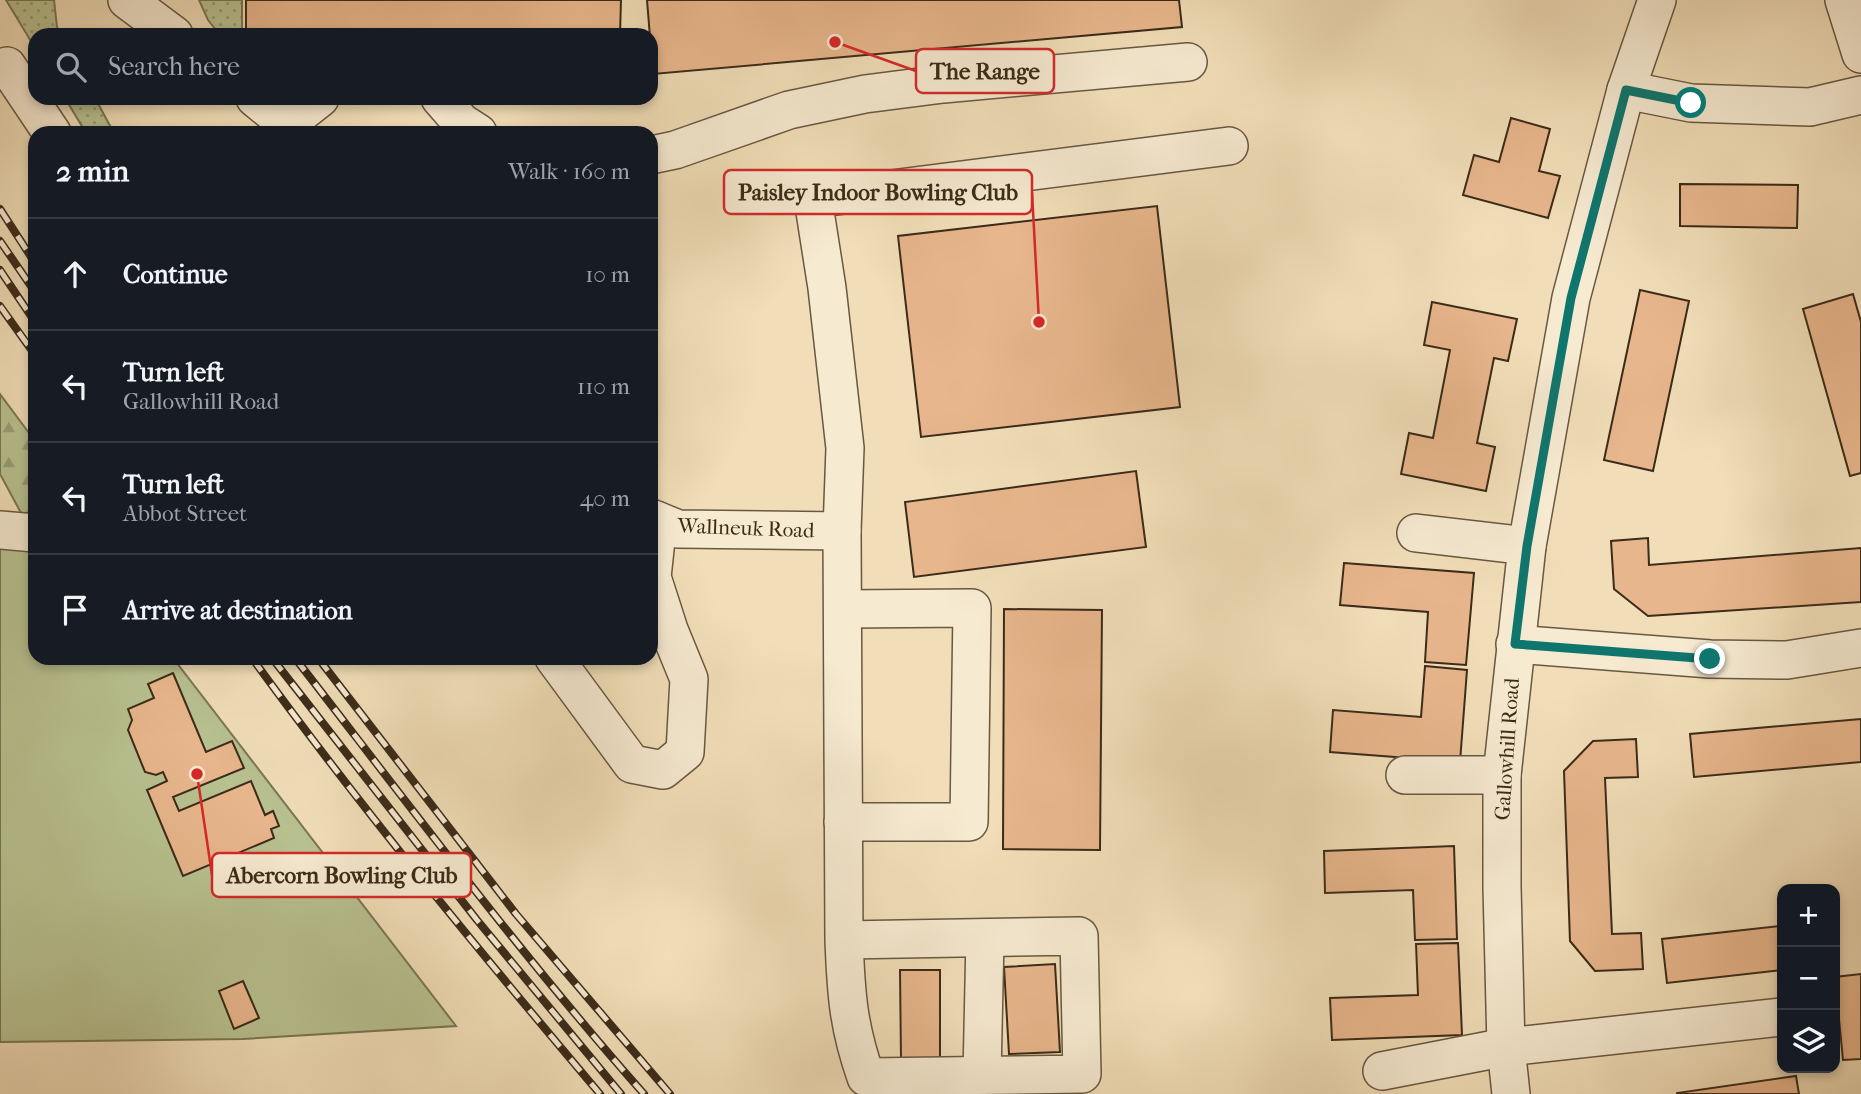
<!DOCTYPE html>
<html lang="en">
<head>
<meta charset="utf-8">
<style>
  body { margin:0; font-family:"IM FELL French Canon",serif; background:#242831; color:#f1f3f6 }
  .controls { position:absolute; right:21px; bottom:21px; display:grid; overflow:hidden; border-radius:14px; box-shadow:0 4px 10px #0003 }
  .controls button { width:63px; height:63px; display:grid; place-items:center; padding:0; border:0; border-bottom:2px solid #363941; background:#171b24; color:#f1f3f6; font:35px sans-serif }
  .stop { position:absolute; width:21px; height:21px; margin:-16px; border:5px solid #0f766e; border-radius:50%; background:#fff }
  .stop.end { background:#0f766e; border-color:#fff; box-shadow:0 2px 7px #0008 }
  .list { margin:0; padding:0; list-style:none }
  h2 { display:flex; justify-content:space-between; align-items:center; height:91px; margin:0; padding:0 28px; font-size:30px }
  h2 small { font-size:23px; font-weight:400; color:#9ea1a6 }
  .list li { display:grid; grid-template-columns:46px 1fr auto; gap:21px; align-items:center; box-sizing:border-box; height:112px; padding:0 28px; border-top:2px solid #363941 }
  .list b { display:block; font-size:26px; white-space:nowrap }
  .list p { margin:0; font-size:23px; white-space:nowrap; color:#9ea1a6 }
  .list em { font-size:23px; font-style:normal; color:#9ea1a6 }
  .icon { flex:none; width:38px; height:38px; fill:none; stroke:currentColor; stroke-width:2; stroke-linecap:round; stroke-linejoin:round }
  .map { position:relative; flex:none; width:1861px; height:1094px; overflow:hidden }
  .search { position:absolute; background:#171b24; box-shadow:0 4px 10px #0003; left:28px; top:28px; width:630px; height:77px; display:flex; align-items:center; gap:18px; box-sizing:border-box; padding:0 24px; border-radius:21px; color:#9ea1a6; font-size:26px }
  .panel { position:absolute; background:#171b24; box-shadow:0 4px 10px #0003; left:28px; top:126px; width:630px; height:539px; border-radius:21px }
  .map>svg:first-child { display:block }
  .grass { fill:url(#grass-dots); stroke:#7a7654; stroke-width:2 }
  .forest { fill:url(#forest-firs); stroke:#7a7654; stroke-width:2 }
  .garden { fill:#b8c190; stroke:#7a7654; stroke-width:2 }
  .building { fill:#e8b68c; stroke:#3b2b19; stroke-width:2 }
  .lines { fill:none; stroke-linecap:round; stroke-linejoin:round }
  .minor-casing { stroke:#685841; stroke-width:40 }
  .minor { stroke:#f6ead1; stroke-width:37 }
  .rail-casing { stroke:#3b2b19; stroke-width:8 }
  .rail { stroke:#f6ead1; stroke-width:5; stroke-dasharray:16; stroke-linecap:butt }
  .route { stroke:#0f766e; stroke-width:9 }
  .labels { text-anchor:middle; stroke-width:5; stroke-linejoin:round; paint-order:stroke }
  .street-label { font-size:21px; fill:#3b2b19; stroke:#f6ead1 }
  .leader { fill:none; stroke:#d62828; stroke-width:2.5 }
  .callout-dot { fill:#d62828; stroke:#f6ead1; stroke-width:2.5 }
  .callout { fill:#f6ead1; stroke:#d62828; stroke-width:2.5 }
  .callout-label { font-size:23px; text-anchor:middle; font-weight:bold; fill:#3b2b19 }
</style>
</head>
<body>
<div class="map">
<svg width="1861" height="1094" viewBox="0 0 1861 1094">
  <defs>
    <pattern id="grass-dots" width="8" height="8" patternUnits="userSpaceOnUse" patternTransform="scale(1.75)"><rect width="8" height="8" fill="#b8c190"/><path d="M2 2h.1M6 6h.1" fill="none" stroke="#979d75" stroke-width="1.8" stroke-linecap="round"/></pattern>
    <pattern id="forest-firs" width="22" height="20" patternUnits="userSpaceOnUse" patternTransform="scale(1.75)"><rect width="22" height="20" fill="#b8c190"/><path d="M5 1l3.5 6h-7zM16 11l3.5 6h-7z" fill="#979d75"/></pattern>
  </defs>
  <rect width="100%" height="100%" fill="#f1deb8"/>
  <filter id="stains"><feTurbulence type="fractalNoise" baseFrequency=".00286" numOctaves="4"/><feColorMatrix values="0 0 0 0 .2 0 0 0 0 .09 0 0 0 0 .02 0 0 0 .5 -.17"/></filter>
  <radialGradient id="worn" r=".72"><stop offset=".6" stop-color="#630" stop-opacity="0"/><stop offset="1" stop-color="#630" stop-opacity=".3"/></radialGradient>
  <!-- grass -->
  <g class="grass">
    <polygon points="6,0 54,0 57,27 61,35 35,35 35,48"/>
    <polygon points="199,0 242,0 242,35 220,35 208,20"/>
    <polygon points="65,98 95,98 114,133 86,133"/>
  </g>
  <!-- forest -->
  <polygon class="forest" points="0,394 35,441 35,513 21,513 0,474"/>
  <!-- garden -->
  <polygon class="garden" points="35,534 35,658 173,658 456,1026 243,1039 0,1042 0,540"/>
  <!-- building -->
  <g class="building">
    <polygon points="246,0 621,0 620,35 246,35"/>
    <polygon points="647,0 1179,0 1182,27 653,74"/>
    <polygon points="1511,118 1550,129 1539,171 1560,176 1548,218 1463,195 1474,155 1499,162"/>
    <polygon points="1680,184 1798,185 1797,228 1680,226"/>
    <polygon points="1157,206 1180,407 921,437 898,236"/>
    <polygon points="1640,290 1689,301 1653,471 1604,460"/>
    <polygon points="1853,294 1861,322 1861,473 1850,476 1803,309"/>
    <polygon points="1432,302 1517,319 1508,361 1494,358 1477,443 1495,447 1486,491 1401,474 1409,433 1433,438 1450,350 1424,345"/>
    <polygon points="1136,471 1146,547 914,577 905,502"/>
    <polygon points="1648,538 1649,565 1861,548 1861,602 1648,616 1614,589 1611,541"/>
    <polygon points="1344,563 1474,573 1466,665 1425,662 1428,612 1340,605"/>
    <polygon points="1004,609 1102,610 1100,850 1003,849"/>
    <polygon points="1425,666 1467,670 1460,762 1330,752 1333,710 1421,717"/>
    <polygon points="173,673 206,752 232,741 244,768 173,797 179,811 251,781 265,815 273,811 279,826 271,829 274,838 183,876 147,790 167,781 163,772 156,775 145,772 128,730 132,720 128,709 154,698 148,684"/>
    <polygon points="1861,719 1861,762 1694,777 1690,734"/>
    <polygon points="1636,739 1638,777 1605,778 1612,934 1641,933 1643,969 1595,971 1570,941 1564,771 1593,741"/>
    <polygon points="1454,846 1457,939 1415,940 1413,890 1325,893 1324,851"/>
    <polygon points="1781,926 1782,970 1667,983 1662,939"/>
    <polygon points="1458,943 1462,1035 1332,1040 1330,998 1418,995 1416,944"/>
    <polygon points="1055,964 1060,1052 1009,1054 1004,967"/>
    <polygon points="900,970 940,970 940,1059 901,1060"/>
    <polygon points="1861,974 1861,1059 1843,1060 1835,977"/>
    <polygon points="243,981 259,1018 234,1029 219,991"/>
    <polygon points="1796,1076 1799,1094 1677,1094 1677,1093"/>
  </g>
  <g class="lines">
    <defs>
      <g id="minor">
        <polyline points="127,0 174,35"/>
        <polyline points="1844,0 1861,54"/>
        <polyline points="7,66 52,133"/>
        <polyline points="1626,90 1691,103 1810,107 1861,95"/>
        <polyline points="255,98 298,133"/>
        <polyline points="440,98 461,122 478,133"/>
        <polyline points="287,124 320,98"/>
        <polyline points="651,155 675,150 789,110 865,94 943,84 1188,62"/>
        <polyline points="651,518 678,529 842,531"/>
        <polyline points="0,530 35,533"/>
        <polyline points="1416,533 1527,546"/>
        <polyline points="843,609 972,608 969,822 843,822"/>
        <polyline points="1515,644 1710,659 1787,660 1861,648"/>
        <polyline points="554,658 632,764 663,770 685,752 689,679 669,630 652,577 658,521"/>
        <polyline points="1405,775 1502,775"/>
        <path d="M 844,940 L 1079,936 L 1082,1074 L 866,1077 C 848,1026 846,993 844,940 L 842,531 L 845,448 L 827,288 L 813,199 L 1229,146"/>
        <polyline points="1382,1071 1506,1047 1782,1017"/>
        <polyline points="982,1075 985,938"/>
        <polyline points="1511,1094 1506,1047 1502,887 1502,775 1527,546 1571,298 1626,90 1657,0"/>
      </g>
    </defs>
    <!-- minor casing -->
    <use href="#minor" class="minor-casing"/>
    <!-- minor -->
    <use href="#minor" class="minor"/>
    <defs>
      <g id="rail">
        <polyline points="0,209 35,263"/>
        <polyline points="0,241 35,292"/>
        <polyline points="0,270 35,322"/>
        <polyline points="0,306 35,355"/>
        <path d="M 252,658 C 361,808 480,952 600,1094"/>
        <polyline points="272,658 477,920 621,1094"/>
        <path d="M 295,658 C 409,805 521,955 644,1094"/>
        <polyline points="318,658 516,914 670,1094"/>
      </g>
    </defs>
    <!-- rail casing -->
    <use href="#rail" class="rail-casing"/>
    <!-- rail -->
    <use href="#rail" class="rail"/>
  </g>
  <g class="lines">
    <!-- route -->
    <polyline class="route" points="1691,103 1626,90 1571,298 1527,546 1515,644 1710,659"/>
  </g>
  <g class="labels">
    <!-- street labels -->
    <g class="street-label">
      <text transform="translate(746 528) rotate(2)" y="7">Wallneuk Road</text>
      <text transform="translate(1507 749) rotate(-86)" y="7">Gallowhill Road</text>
    </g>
  </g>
  <!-- callouts -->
  <path class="leader" d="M835 42L916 71M1039 322L1032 192M197 774L212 875"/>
  <g class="callout-dot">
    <circle cx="835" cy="42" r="7"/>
    <circle cx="1039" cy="322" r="7"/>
    <circle cx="197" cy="774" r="7"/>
  </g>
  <g class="callout">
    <rect x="916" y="49" width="138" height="44" rx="7"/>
    <rect x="724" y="170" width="308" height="44" rx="7"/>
    <rect x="212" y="853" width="259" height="44" rx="7"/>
  </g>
  <g class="callout-label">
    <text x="985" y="79">The Range</text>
    <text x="878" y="200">Paisley Indoor Bowling Club</text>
    <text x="342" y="883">Abercorn Bowling Club</text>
  </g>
  <rect width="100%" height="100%" filter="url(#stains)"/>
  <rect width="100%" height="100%" fill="url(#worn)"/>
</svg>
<div class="controls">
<button>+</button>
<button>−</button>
<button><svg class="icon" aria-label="layers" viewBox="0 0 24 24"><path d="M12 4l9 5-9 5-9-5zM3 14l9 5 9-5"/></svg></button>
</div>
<div class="stop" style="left:1691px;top:103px"></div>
<div class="stop end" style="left:1710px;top:659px"></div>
<div class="search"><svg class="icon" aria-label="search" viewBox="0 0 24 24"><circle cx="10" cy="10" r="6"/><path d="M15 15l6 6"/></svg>Search here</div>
<section class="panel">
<h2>2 min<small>Walk · 160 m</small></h2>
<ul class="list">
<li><svg class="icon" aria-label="ahead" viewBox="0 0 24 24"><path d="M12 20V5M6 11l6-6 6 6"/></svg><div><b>Continue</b></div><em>10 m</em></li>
<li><svg class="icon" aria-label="left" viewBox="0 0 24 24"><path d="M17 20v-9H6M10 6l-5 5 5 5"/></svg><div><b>Turn left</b><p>Gallowhill Road</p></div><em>110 m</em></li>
<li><svg class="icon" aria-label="left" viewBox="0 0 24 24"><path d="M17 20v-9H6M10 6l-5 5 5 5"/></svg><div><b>Turn left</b><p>Abbot Street</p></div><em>40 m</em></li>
<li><svg class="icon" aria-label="arrive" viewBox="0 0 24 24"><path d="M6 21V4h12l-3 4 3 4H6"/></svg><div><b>Arrive at destination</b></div></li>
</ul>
</section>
</div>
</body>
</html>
